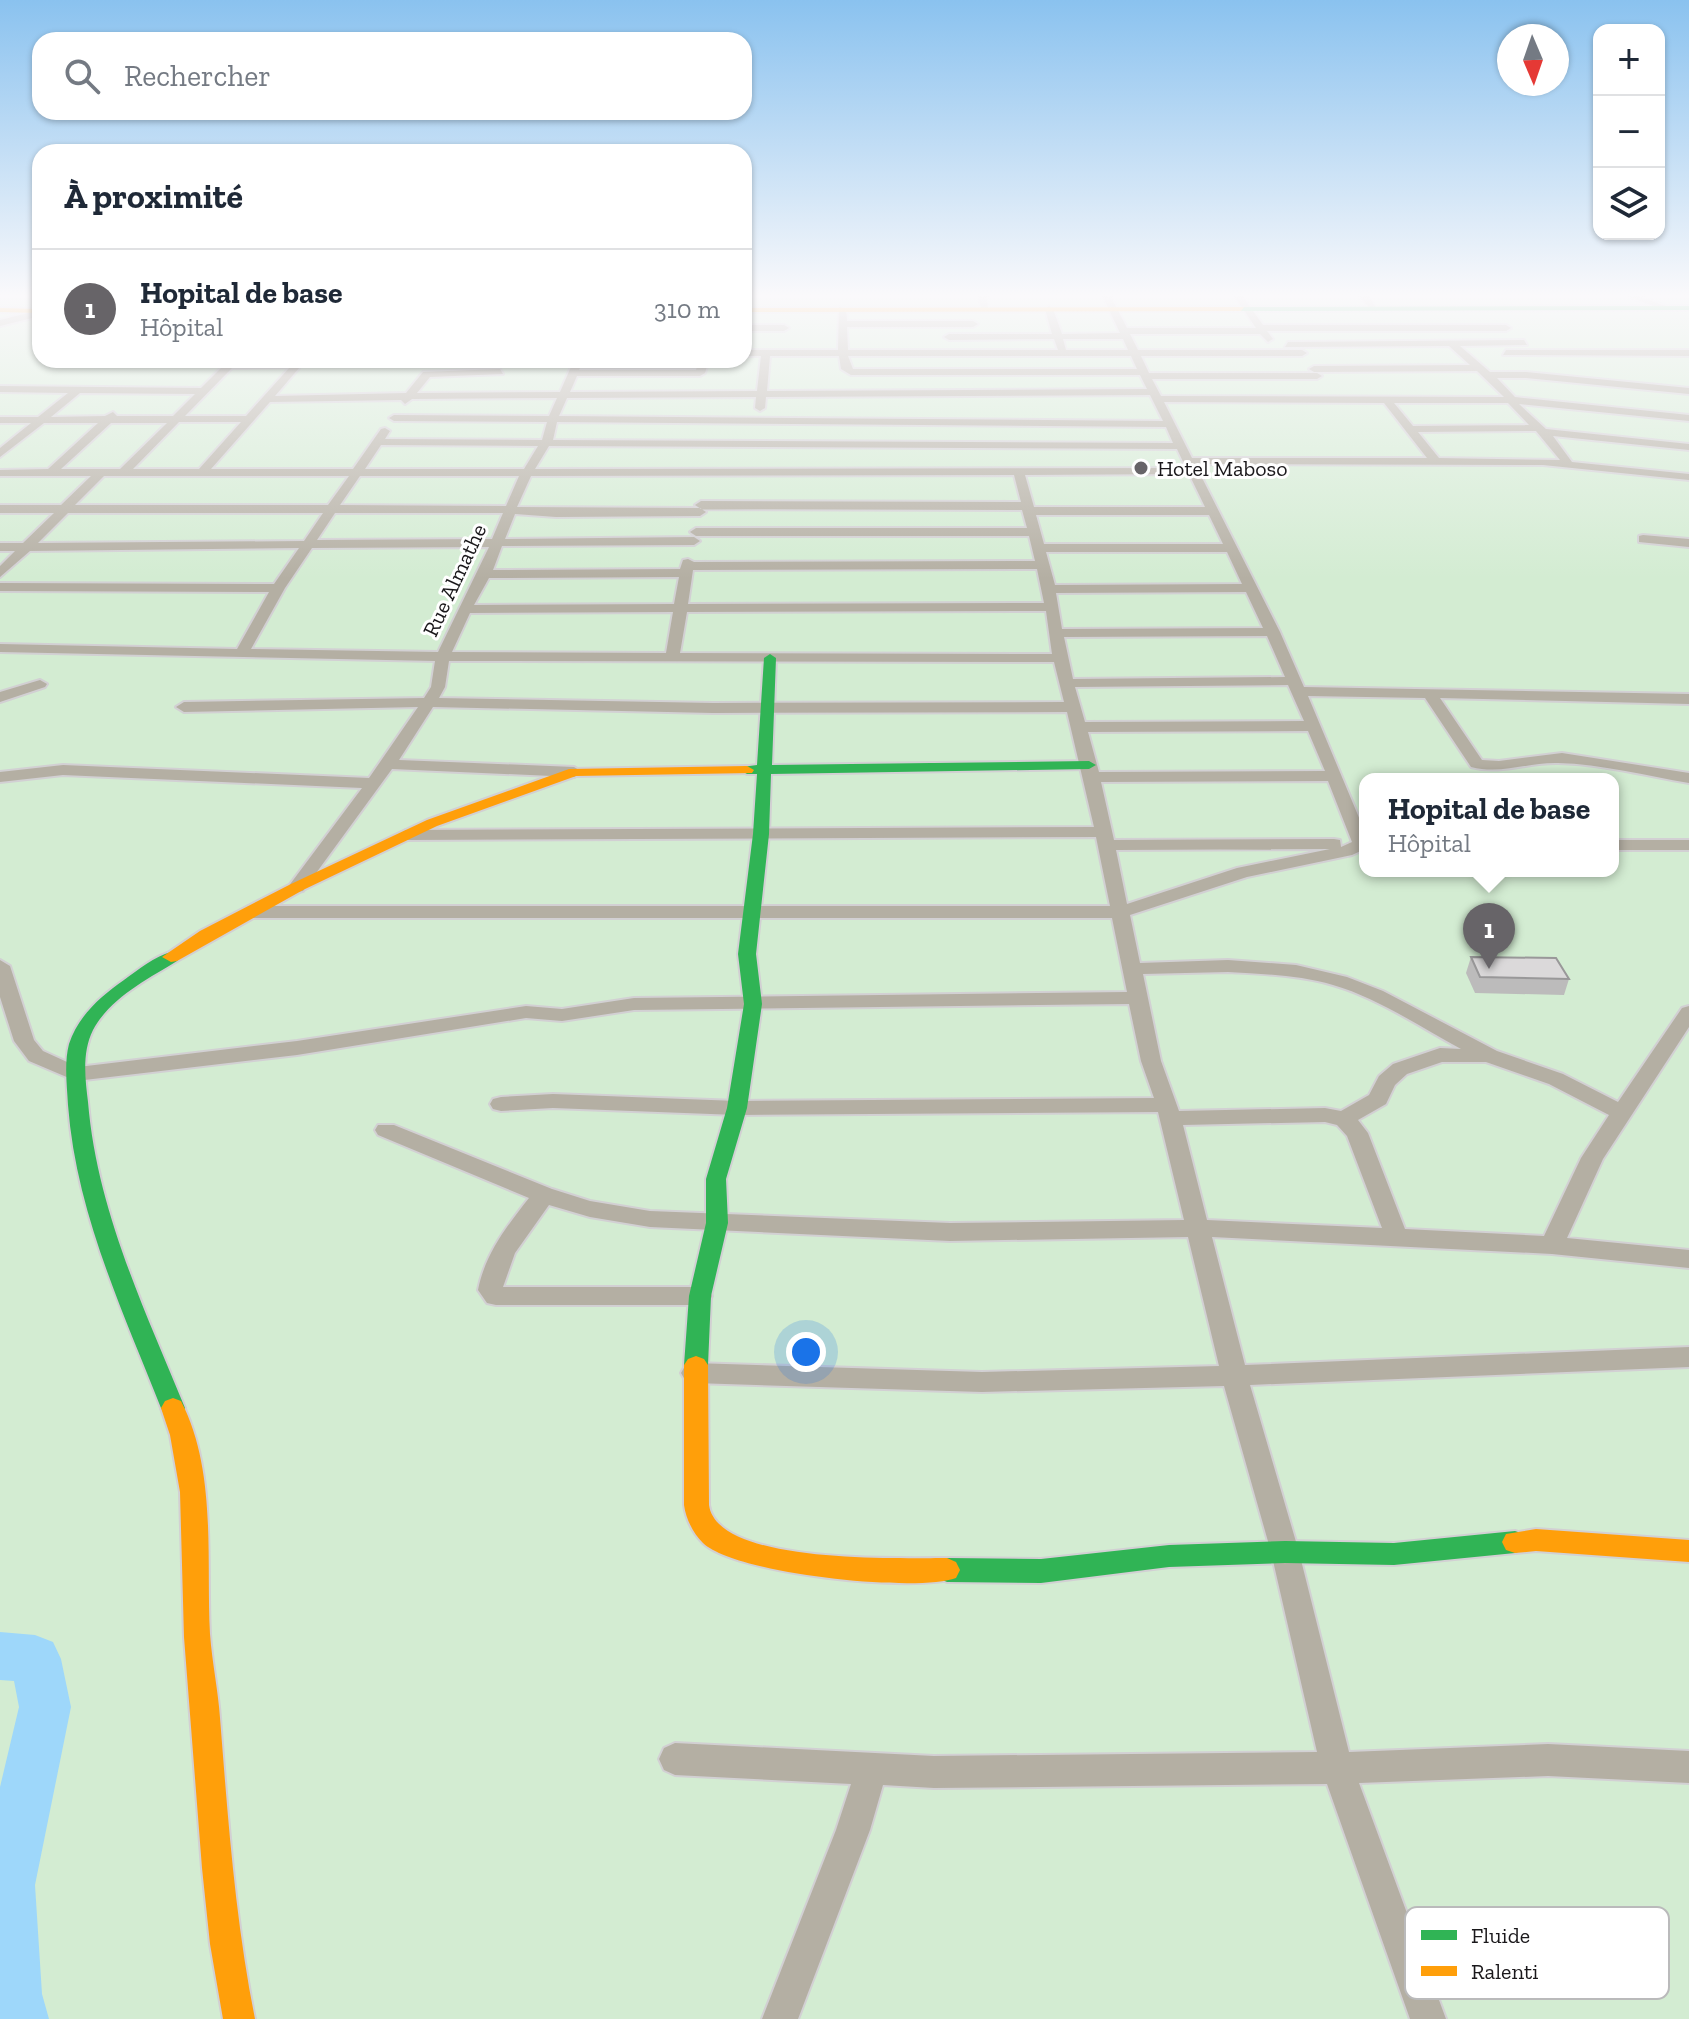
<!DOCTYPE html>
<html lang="fr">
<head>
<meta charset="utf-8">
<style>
  body { margin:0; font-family:"Zilla Slab",serif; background:#f6f6f7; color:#1f2937 }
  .controls { position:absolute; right:24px; top:24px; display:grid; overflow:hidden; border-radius:16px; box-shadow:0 2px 6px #0004 }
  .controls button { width:72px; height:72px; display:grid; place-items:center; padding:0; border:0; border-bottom:2px solid #e0e1e3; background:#fff; color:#1f2937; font:40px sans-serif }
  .compass { position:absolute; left:1497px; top:24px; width:72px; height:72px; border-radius:50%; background:#fff; box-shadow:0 2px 6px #0004; rotate:178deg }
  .you { position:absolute; left:806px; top:1352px; width:28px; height:28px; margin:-20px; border:6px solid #fff; border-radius:50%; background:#1a73e8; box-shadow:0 0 0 12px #1a73e833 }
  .badge { display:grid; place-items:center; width:52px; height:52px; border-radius:50%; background:#676468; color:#fff; font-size:26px; font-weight:700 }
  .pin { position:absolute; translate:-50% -66px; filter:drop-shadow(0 2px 4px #0008) }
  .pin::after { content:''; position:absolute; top:42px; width:28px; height:24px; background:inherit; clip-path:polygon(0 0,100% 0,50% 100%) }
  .popup { position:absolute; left:1359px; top:773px; width:260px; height:104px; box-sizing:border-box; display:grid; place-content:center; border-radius:16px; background:#fff; filter:drop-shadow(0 2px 6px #0005); font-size:26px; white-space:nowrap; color:#747a83 }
  .popup b { font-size:30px; color:#1f2937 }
  .popup::after { content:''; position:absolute; left:50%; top:100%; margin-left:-16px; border:16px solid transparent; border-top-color:#fff }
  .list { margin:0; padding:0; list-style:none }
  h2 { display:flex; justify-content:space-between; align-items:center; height:104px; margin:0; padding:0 32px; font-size:34px }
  h2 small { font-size:26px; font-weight:400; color:#747a83 }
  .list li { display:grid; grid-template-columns:52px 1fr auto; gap:24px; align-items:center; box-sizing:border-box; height:120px; padding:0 32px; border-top:2px solid #e0e1e3 }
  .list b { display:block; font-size:30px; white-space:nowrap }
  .list p { margin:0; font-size:26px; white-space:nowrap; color:#747a83 }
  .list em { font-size:26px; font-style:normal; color:#747a83 }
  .icon { flex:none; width:44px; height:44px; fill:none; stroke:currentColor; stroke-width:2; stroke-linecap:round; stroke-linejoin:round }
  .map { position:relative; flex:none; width:1689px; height:2019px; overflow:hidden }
  .search { position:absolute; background:#fff; box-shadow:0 2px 6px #0004; left:32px; top:32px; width:720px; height:88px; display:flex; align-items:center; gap:20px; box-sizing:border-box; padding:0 28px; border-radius:24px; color:#747a83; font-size:30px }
  .panel { position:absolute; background:#fff; box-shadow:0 2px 6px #0004; left:32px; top:144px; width:720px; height:224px; border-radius:24px }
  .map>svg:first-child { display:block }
  .green { fill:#d3ecd2; fill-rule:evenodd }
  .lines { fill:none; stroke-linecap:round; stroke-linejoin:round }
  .river { fill:#9ed7fa; fill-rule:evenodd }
  .street-casing { stroke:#d2d0d3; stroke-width:4 }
  .fast-casing { stroke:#d2d0d3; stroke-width:4 }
  .slow-casing { stroke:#d2d0d3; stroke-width:4 }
  .street { fill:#b4afa3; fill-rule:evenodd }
  .fast { fill:#30b455; fill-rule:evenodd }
  .slow { fill:#ff9f0a; fill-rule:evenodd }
  .wall { fill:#bcbbbb }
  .building { fill:#dbd9da; stroke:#999899; stroke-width:2 }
  .poi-dot { fill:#676468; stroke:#fff; stroke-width:3 }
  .labels { text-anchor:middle; stroke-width:6; stroke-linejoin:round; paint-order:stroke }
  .far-poi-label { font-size:22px; fill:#1a181b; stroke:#fff; text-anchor:start }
  .far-street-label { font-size:22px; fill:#1a181b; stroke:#fff }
  .key { fill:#fff; stroke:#bababb; stroke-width:2 }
  .key-label { font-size:22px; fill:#1a181b }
</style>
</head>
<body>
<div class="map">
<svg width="1689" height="2019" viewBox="0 0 1689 2019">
  <rect width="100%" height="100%" fill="#f5f2f7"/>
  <!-- green -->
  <path class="green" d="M 0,297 L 40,297 L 40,360 L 744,360 L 744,297 L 1689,297 L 1689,2019 L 0,2019 ZM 1365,779 L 1613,779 L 1613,871 L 1365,871 Z"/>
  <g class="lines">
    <!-- river -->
    <polygon class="river" points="0,1632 35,1635 53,1642 61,1659 71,1707 35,1885 42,1994 49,2019 0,2019 0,1787 19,1707 14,1681 0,1680"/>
    <defs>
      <g id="street">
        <polygon points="979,297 987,297 988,311 981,309"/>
        <path d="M 1103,297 L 1111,297 L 1127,328 L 1256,328 L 1235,297 L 1243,297 L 1263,325 L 1506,325 L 1511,328 L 1506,331 L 1267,331 L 1273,339 L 1268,342 L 1260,334 L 1130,334 L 1138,350 L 1302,350 L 1307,353 L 1302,356 L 1141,356 L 1149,373 L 1317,373 L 1322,376 L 1317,379 L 1152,379 L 1161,396 L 1504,397 L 1477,371 L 1314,372 L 1309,369 L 1314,366 L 1470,365 L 1449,346 L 1285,347 L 1288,342 L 1524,340 L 1527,345 L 1460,346 L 1490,372 L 1526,372 L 1689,388 L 1689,394 L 1526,378 L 1497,378 L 1515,397 L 1689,415 L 1689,421 L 1519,404 L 1546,429 L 1689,444 L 1689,450 L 1553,436 L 1572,462 L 1689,474 L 1689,480 L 1543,465 L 1195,464 L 1280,632 L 1304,687 L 1689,694 L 1689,704 L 1440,698 L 1482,760 L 1499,761 L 1562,753 L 1689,773 L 1689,783 C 1647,776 1601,764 1558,763 C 1528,762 1502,775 1471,767 L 1425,698 L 1308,696 L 1365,832 L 1365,849 L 1352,855 L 1247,877 L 1130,915 L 1140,963 L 1228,960 L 1296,965 L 1347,977 L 1383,991 L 1497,1051 L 1563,1074 L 1618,1102 L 1682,1008 L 1689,1006 L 1689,1027 L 1603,1159 L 1567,1238 L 1689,1250 L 1689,1268 L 1552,1254 L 1212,1237 L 1245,1365 L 1689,1347 L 1689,1367 L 1250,1385 L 1299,1552 L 1349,1752 L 1548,1744 L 1689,1751 L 1689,1783 L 1548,1776 L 1359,1783 L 1446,2019 L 1410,2019 L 1327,1784 L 934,1788 L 883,1785 L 870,1830 L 798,2019 L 762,2019 L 836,1830 L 851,1784 L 675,1775 L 664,1770 L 659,1759 L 664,1748 L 675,1743 L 934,1756 L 1317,1752 L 1271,1552 L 1224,1386 L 982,1392 L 694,1383 L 685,1380 L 681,1373 L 685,1366 L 694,1363 L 982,1372 L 1219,1366 L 1188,1237 L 950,1241 L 650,1227 L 590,1217 L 549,1205 L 515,1253 L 503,1287 L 700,1287 L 709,1289 L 712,1296 L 709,1303 L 700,1305 L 496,1305 L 487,1303 L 478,1290 C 485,1254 507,1226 529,1198 L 378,1135 L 375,1130 L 378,1125 L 394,1125 L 552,1189 L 590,1201 L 650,1211 L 950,1223 L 1184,1220 L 1158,1112 L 737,1115 L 553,1108 L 501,1111 L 493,1109 L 490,1104 L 493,1099 L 501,1097 L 553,1094 L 737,1101 L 1154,1098 L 1141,1061 L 1129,1004 L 634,1010 L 562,1021 L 526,1018 L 297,1055 L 76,1081 L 29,1061 L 14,1041 L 0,997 L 0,960 L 10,966 L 34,1040 L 43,1051 L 78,1067 L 297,1041 L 526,1006 L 562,1009 L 634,998 L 1127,992 L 1112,918 L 249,918 L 240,912 L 249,906 L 1110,906 L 1096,837 L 406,840 L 397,835 L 406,830 L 1094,827 L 1067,712 L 713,713 L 433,707 L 399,760 L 574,767 L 582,772 L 574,777 L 392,769 L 303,891 L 297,892 L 288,887 L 362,788 L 63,775 L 0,782 L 0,772 L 63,765 L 369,778 L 418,707 L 184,712 L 176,707 L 184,702 L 424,698 L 431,687 L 435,661 L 0,652 L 0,644 L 237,649 L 269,592 L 0,591 L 0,583 L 274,584 L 299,548 L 30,551 L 0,577 L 0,566 L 15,551 L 0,551 L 0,543 L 23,543 L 54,513 L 0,513 L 0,505 L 61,505 L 91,476 L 0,476 L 0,470 L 48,469 L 98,423 L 44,423 L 0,457 L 0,448 L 31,423 L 0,423 L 0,417 L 38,417 L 68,393 L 0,392 L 0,386 L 201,388 L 229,360 L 306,360 L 275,396 L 406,393 L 423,372 L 500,369 L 503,374 L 430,377 L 417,393 L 560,392 L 574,360 L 584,360 L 579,370 L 696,370 L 699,360 L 709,360 L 705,373 L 700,376 L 577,376 L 570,392 L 757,391 L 761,356 L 744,356 L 744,350 L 838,350 L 839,307 L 846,309 L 847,321 L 973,321 L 978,324 L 973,327 L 847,327 L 848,350 L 1058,350 L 1054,339 L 949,340 L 944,337 L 949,334 L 1052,334 L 1045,309 L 1049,306 L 1053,309 L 1062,334 L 1120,333 ZM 1063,339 L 1123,339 L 1128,350 L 1066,350 ZM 770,356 L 839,356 L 841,369 L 851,375 L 1140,375 L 1147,389 L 767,391 ZM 848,356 L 1131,356 L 1137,369 L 853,369 ZM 290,367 L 246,416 L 185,416 L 232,368 ZM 80,393 L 195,394 L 173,416 L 117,416 L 113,412 L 105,416 L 51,417 ZM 1150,395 L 1163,421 L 559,416 L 567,398 L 756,397 L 755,408 L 760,411 L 765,408 L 766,397 ZM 557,398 L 549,416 L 394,415 L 389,418 L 394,421 L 547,422 L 542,440 L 385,439 L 390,431 L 385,428 L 381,429 L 353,469 L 211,469 L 270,402 L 401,400 L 405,404 L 412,399 ZM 1164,402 L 1384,403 L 1427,458 L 1192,458 ZM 1394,403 L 1508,403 L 1529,425 L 1413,426 ZM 179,422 L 241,422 L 199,469 L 133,469 ZM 557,422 L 1166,427 L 1173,443 L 553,440 ZM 111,423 L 167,423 L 120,469 L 61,469 ZM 1536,431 L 1560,460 L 1439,458 L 1418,432 ZM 381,445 L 538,446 L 524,469 L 365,469 ZM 549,446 L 1177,449 L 1186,468 L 535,469 ZM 1189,474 L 1205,507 L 1034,507 L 1025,475 ZM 1014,475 L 1021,502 L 701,501 L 695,505 L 701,509 L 1022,510 L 1027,528 L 696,528 L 690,532 L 696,536 L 1029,536 L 1035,561 L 694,562 L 688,559 L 683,560 L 680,569 L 493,570 L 502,546 L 694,545 L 700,541 L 694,537 L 505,539 L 515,514 L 556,517 L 700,516 L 706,512 L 700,508 L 517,507 L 531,476 ZM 104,476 L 349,476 L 328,505 L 75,505 ZM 360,476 L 519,476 L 506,506 L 340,505 ZM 68,513 L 323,513 L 304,541 L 38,543 ZM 335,513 L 503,513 L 492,539 L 317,540 ZM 1036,515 L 1209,515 L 1223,544 L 1044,544 ZM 489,547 L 438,652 L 251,649 L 285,588 L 312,548 ZM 1046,552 L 1227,552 L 1242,584 L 1055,585 ZM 1037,569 L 1044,603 L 688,604 L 693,570 ZM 679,577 L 674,604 L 474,605 L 489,578 ZM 1246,592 L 1263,628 L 1062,629 L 1056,593 ZM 1046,611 L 1052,654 L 680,653 L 687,612 ZM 673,612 L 666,653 L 452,652 L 470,613 ZM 1267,636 L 1285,677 L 1073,679 L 1064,637 ZM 449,661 L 1054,662 L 1064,702 L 713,703 L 439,698 L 445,687 ZM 1288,685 L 1304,721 L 1085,722 L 1075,687 ZM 1308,731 L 1325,771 L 1099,772 L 1088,732 ZM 1328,781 L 1352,842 L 1341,847 L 1340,840 L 1334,839 L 1114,840 L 1101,782 ZM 1330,849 L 1237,868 L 1127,904 L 1116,850 ZM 1228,972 C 1263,974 1299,975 1333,985 C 1378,998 1420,1027 1461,1049 L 1440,1048 L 1393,1064 L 1379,1076 L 1369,1095 L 1341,1111 L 1325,1108 L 1179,1111 L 1161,1061 L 1143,974 ZM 1442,1062 L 1486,1062 L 1549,1084 L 1609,1115 L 1581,1158 L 1544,1236 L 1405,1229 L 1368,1133 L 1358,1120 L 1386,1104 L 1395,1085 L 1407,1074 ZM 1325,1122 L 1337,1125 L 1347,1136 L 1382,1228 L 1207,1220 L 1183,1125 Z"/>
        <polygon points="1360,297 1369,297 1378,311 1372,311"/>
        <polygon points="1629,297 1641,297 1671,308 1664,310"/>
        <polygon points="40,310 40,316 0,326 0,320"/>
        <polygon points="744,325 784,325 789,328 784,331 744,331"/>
        <polygon points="1506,350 1689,350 1689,356 1503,355"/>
        <polygon points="1643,535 1689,539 1689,547 1639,542 1639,536"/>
        <polygon points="40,680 47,684 45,687 0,702 0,692"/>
        <rect x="1613" y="840" width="76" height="10"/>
      </g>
      <g id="fast">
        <polygon points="1689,306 1689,310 1241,311 1237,309 1241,307"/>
        <polygon points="770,654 776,658 772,765 1089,761 1096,765 1089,769 771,774 769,834 756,954 762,1004 747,1108 726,1179 728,1223 711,1296 708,1365 704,1371 696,1374 688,1371 684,1365 689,1296 706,1223 706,1179 727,1108 744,1004 738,954 753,834 757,774 747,774 740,770 742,767 757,765 764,658"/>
        <path d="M 171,952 L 180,957 L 177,961 C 148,979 110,998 93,1030 C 82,1052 85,1078 88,1102 C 97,1210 144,1308 185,1408 L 181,1415 L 173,1418 L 165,1415 L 161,1408 C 122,1309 76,1212 68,1105 C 67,1086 64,1063 69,1044 C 78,1016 101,996 124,980 C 138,970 155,956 171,952 Z"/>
        <polygon points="1515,1531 1524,1534 1528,1542 1524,1550 1515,1553 1394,1565 1285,1563 1169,1567 1041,1583 947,1582 938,1578 934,1570 938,1562 947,1558 1041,1559 1169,1545 1285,1541 1394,1543"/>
      </g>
      <g id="slow">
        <polygon points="1244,307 1241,311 744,312 744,308"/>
        <polygon points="0,308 40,309 40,313 0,312"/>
        <polygon points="747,766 754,770 752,773 576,776 437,826 303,890 177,961 171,962 162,957 200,931 291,884 427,820 569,769"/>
        <path d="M 696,1356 L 704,1359 L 708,1365 L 709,1505 C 717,1565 901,1558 947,1558 L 956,1562 L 960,1570 L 956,1578 C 916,1593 735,1574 703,1543 C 693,1533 686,1519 684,1505 L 684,1365 L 688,1359 Z"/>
        <path d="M 173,1398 L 181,1401 C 217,1471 206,1558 210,1634 C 212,1662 218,1690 220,1718 C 228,1819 235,1919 255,2019 L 223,2019 L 210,1944 L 202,1868 L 184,1637 L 180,1492 L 170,1435 L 161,1408 L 165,1401 Z"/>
        <polygon points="1536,1529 1689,1540 1689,1562 1536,1551 1515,1553 1506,1550 1502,1542 1506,1534"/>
      </g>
    </defs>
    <!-- street casing -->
    <use href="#street" class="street-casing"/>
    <!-- fast casing -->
    <use href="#fast" class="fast-casing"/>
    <!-- slow casing -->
    <use href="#slow" class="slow-casing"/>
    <!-- street -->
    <use href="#street" class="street"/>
    <!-- fast -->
    <use href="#fast" class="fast"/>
    <!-- slow -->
    <use href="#slow" class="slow"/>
  </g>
  <!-- wall -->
  <polygon class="wall" points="1471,957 1569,979 1564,995 1475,993 1466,973"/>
  <!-- building -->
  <polygon class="building" points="1471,957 1556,958 1569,979 1480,977"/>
  <!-- sky -->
  <linearGradient id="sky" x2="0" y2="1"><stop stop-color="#8ac2ef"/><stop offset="0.51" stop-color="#faf9fb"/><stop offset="1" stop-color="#faf9fb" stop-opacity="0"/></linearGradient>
  <rect width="1689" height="579" fill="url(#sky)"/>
  <!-- markers -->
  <circle class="poi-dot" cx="1141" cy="468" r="8"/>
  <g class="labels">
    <!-- far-poi labels -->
    <g class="far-poi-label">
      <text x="1157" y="476">Hotel Maboso</text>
    </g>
    <!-- far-street labels -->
    <g class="far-street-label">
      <text transform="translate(454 580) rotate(-65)" y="8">Rue Almathe</text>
    </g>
  </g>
  <!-- legend -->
  <rect x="1405" y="1907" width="264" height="92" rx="12" class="key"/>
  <rect x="1421" y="1930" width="36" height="10" fill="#30b455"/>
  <rect x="1421" y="1966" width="36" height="10" fill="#ff9f0a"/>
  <g class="key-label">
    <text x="1471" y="1943">Fluide</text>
    <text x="1471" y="1979">Ralenti</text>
  </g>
</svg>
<div class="controls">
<button>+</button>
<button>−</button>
<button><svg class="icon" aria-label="layers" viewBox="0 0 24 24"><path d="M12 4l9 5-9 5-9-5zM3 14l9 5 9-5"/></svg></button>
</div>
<svg class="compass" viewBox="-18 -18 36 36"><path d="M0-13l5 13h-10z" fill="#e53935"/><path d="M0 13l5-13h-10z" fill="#747a83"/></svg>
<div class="you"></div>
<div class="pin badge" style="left:1489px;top:969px">1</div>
<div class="popup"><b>Hopital de base</b>Hôpital</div>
<div class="search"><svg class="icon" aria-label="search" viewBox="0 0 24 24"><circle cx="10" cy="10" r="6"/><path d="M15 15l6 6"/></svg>Rechercher</div>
<section class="panel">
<h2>À proximité<small></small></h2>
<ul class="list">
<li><span class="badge">1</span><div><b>Hopital de base</b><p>Hôpital</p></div><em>310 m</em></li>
</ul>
</section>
</div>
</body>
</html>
